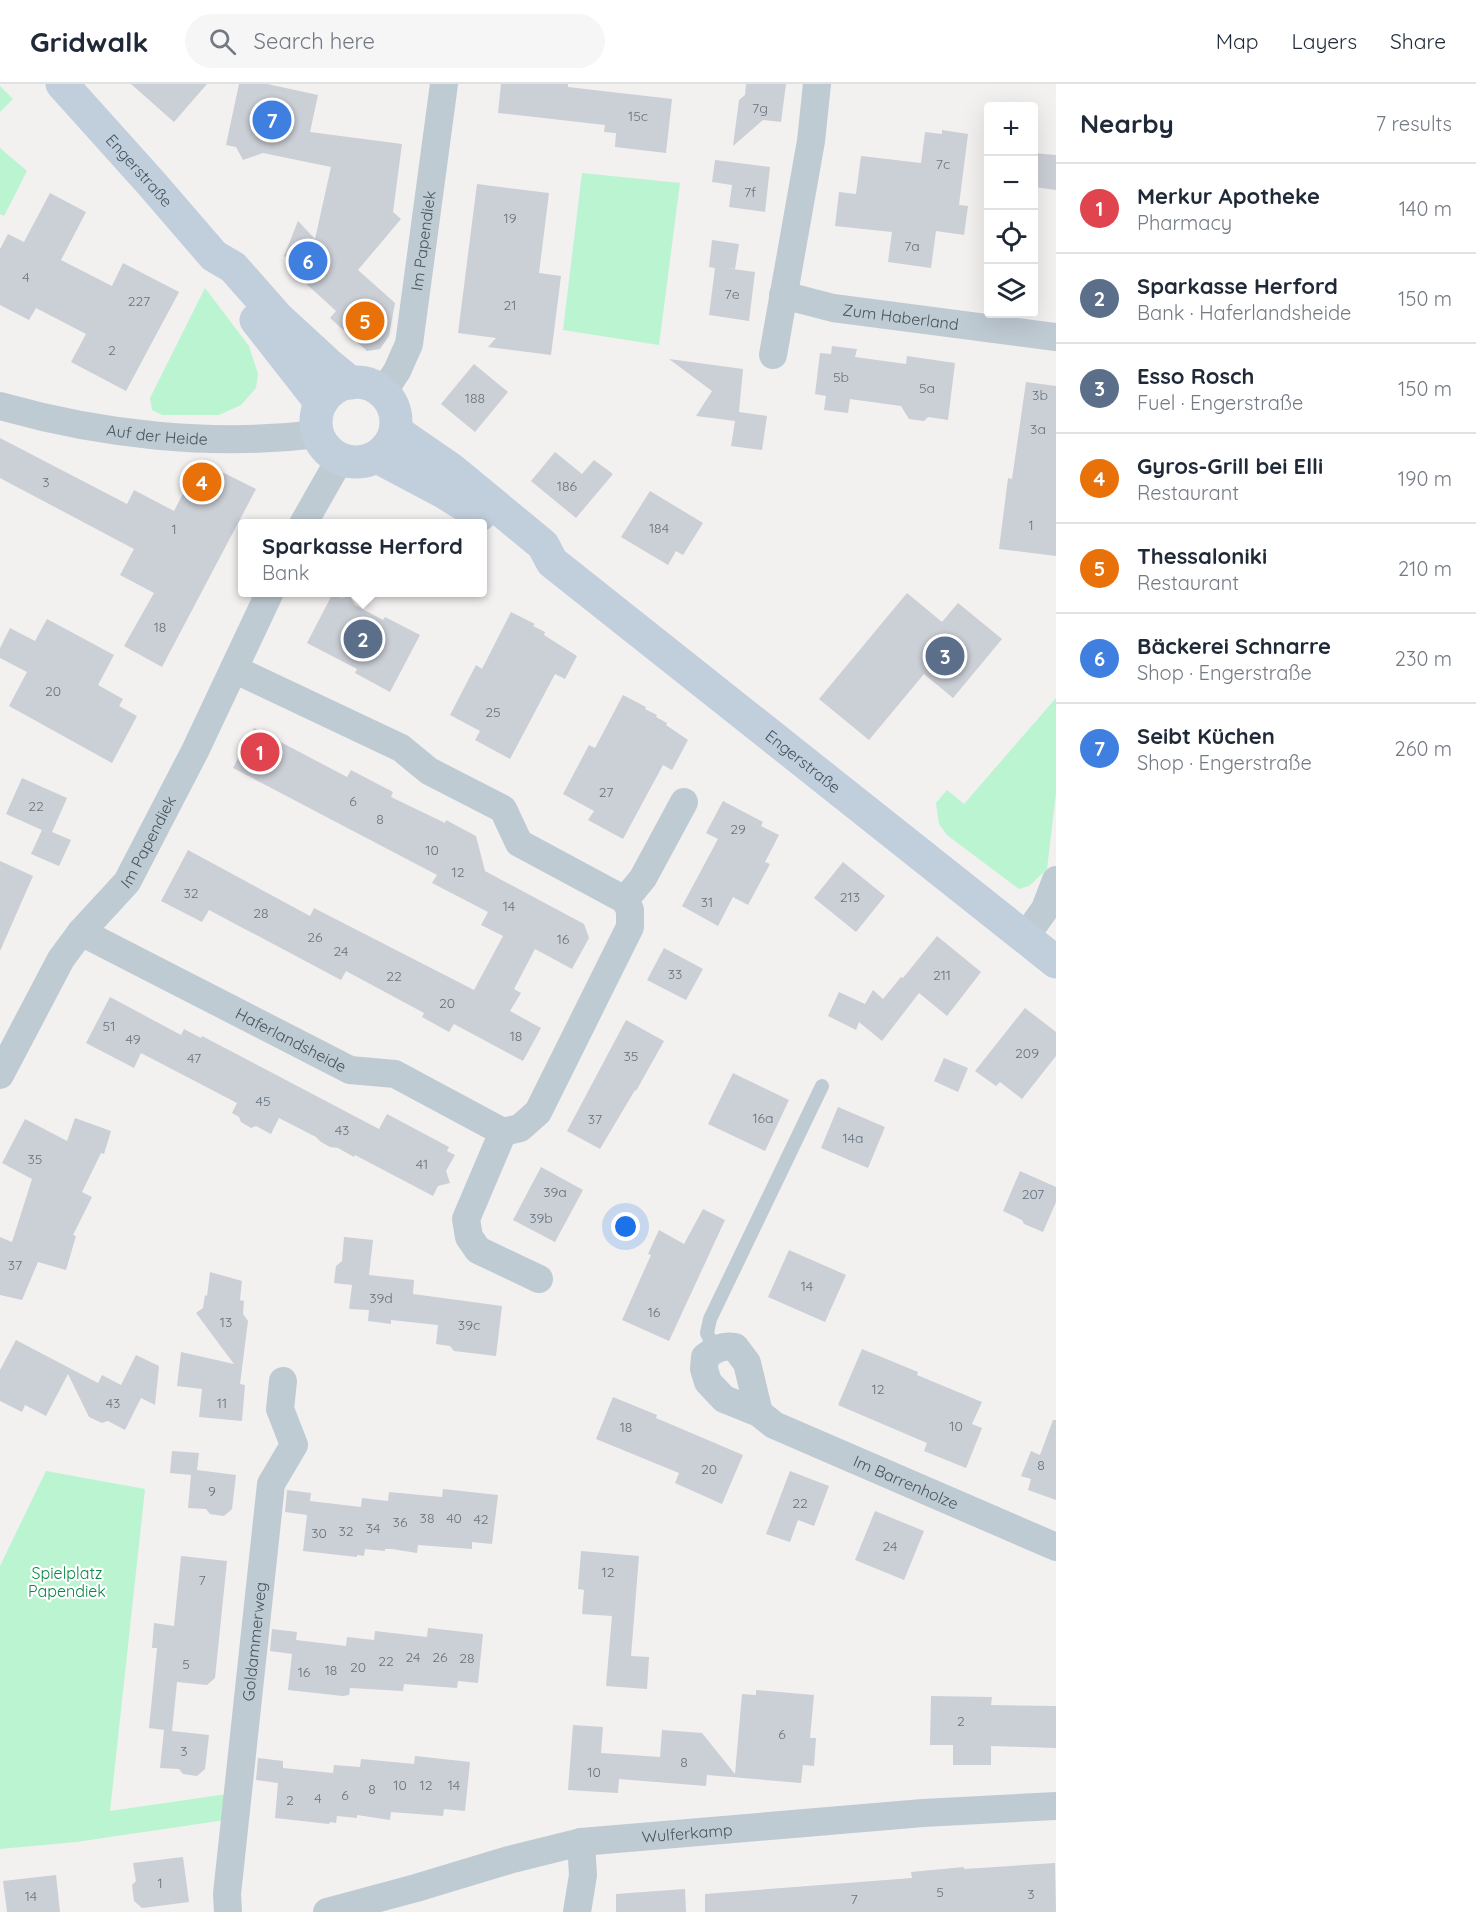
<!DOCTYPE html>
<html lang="en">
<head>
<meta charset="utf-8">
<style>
  body { margin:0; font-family:Quicksand,sans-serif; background:#f6f6f7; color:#1f2937 }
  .controls { position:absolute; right:18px; top:18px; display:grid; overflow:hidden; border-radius:6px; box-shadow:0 6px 24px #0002 }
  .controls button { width:54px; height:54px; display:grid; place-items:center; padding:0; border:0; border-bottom:2px solid #e0e1e3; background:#fff; color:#1f2937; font:30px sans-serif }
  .you { position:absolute; left:626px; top:1143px; width:21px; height:21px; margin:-15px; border:4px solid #fff; border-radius:50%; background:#1a73e8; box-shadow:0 0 0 9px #1a73e833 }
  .badge { display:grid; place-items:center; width:39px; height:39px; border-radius:50%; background:#0573f7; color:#fff; font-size:20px; font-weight:700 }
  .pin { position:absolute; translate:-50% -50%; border:3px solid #fff; box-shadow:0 2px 6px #0006 }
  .popup { position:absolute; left:238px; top:435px; width:249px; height:78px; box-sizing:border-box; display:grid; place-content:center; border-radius:6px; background:#fff; filter:drop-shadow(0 2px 4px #0005); font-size:20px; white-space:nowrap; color:#747a83 }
  .popup b { font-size:22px; color:#1f2937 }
  .popup::after { content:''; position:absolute; left:50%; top:100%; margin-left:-12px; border:12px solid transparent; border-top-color:#fff }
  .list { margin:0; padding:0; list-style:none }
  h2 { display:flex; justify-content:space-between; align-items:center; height:78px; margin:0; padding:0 24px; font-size:26px }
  h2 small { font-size:20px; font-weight:400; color:#747a83 }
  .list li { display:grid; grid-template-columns:39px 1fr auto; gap:18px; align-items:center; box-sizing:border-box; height:90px; padding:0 24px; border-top:2px solid #e0e1e3 }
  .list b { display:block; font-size:22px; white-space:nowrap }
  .list p { margin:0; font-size:20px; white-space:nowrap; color:#747a83 }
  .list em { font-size:20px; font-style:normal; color:#747a83 }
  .icon { flex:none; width:33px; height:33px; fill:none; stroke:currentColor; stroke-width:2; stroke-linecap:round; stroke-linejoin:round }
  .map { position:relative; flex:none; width:1056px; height:1828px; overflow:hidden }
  header { display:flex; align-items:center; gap:36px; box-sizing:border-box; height:84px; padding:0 30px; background:#fff; border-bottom:2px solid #e0e1e3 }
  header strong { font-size:28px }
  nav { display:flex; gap:33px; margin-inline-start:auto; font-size:21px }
  .search { width:420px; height:54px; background:#f6f6f7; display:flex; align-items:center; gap:15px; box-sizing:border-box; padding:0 21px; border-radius:33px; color:#747a83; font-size:22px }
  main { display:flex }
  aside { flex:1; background:#fff }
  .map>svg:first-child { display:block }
  .green { fill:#baf4d0 }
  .building { fill:#cbcfd6 }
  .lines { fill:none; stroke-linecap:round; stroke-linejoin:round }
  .service { stroke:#bfcbd3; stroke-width:14 }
  .minor { stroke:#bfcbd3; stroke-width:28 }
  .secondary { stroke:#c1cedb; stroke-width:33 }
  .labels { text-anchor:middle; stroke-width:4.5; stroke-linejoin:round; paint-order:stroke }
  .number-label { font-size:14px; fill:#67737e }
  .street-label { font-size:16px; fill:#465460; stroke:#fff }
  .park-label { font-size:16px; fill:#0d8547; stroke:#fff }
</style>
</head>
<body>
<header>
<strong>Gridwalk</strong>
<div class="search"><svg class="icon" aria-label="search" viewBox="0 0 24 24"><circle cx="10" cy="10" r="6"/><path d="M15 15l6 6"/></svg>Search here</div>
<nav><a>Map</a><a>Layers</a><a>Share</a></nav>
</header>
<main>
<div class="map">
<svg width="1056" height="1828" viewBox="0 0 1056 1828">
  <rect width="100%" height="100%" fill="#f3f0f0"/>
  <!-- green -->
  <g class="green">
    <polygon points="0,2 13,15 0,28"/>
    <polygon points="0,64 27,87 4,132 0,130"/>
    <polygon points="582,89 680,99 659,261 563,246"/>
    <polygon points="205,204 249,262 258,290 256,304 241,321 219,331 162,331 152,326 150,314"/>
    <polygon points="1056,614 1056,709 1047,785 1029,802 1019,805 947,751 939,740 936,719 947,706 964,720"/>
    <polygon points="46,1387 145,1405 110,1727 227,1710 225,1736 76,1758 0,1765 0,1482"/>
  </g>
  <!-- building -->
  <g class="building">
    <polygon points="131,0 207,0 174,38"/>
    <polygon points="239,0 267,0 318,11 310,48 402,60 393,128 401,135 358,186 395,219 389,252 380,265 367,267 330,234 336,227 301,195 305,191 284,172 298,137 315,155 331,83 263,69 243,76 236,63 226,61"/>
    <polygon points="501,0 568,0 568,3 672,15 666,69 615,63 616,49 604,48 605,41 498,29"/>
    <polygon points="746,0 786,0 781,38 763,36 733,62 739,16 745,11"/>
    <polygon points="942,46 968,50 959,121 968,122 964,151 936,147 931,184 888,178 892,148 835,142 839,108 856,110 861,72 921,79 925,48 942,50"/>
    <polygon points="1034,69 1056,71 1056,106 1034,103"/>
    <polygon points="715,76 770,83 765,128 729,123 732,101 712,98"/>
    <polygon points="477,100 549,109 539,189 561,192 551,271 488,263 496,254 458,249"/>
    <polygon points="50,109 86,128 61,176 112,202 123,179 179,208 126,307 71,278 86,250 36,224 29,236 0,221 0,165 8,150 24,158"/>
    <polygon points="712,156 739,160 735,185 725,184 755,188 749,237 709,231 715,184 709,183"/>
    <polygon points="832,262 857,265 855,273 906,280 907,272 955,279 948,336 928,333 924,337 909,335 901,322 850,315 848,329 824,326 826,312 815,310 820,269 831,270"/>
    <polygon points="669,275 743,285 739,328 767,332 762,366 731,362 735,337 696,332 712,307"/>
    <polygon points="474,280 508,308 475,348 441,320"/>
    <polygon points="1026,298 1056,302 1056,472 999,465 1008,394 1012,395"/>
    <polygon points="0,354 127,420 134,406 174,427 200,377 256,405 162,583 124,562 154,509 120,491 134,465 0,394"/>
    <polygon points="555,368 582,390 594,376 613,390 576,434 531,397"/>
    <polygon points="650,407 703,439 683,471 676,467 668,481 621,453"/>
    <polygon points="333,509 341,514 350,512 355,521 383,536 385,533 420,551 390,608 355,589 357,585 307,559"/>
    <polygon points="907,509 942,538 958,519 1002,555 953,614 924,590 869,656 819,615"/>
    <polygon points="511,528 535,540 533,542 545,548 544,551 577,572 565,595 555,590 510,675 475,656 480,647 450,631 476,581 482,585"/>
    <polygon points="47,535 114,571 98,601 123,615 119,622 137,632 112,679 9,622 27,588 0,574 0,564 10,544 35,557"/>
    <polygon points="623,611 646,623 645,625 657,631 656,633 667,639 666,641 688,656 672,686 663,681 623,755 588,736 594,727 563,710 589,661 595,664"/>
    <polygon points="254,644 347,693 351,686 393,708 391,713 445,739 446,736 476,752 485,787 584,840 589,854 572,885 535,865 514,905 521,909 510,927 541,944 523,977 454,940 449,948 422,933 424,929 346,887 341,896 209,826 202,838 161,817 188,766 310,832 314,824 474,906 503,852 481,841 488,828 432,799 437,791 233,684"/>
    <polygon points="22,694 67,714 52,748 71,756 59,782 31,770 42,746 6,730"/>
    <polygon points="723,717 763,738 761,742 779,751 765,778 770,780 748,821 733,813 718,842 682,822 718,755 706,749"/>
    <polygon points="0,777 33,792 0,867"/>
    <polygon points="843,778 885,812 856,848 814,814"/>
    <polygon points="937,852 981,888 947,932 919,909 882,957 859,938 856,946 828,932 839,908 865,920 873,906 883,915 901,893 903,894"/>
    <polygon points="664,864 703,885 686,916 647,896"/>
    <polygon points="110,913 181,951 184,945 201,954 202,952 379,1045 387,1030 449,1063 447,1067 455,1071 446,1087 450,1099 438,1102 433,1112 355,1071 354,1073 338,1064 330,1063 321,1058 316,1053 279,1034 271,1050 256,1042 251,1044 241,1038 239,1033 232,1029 237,1019 141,969 134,984 86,959"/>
    <polygon points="1025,924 1056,948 1056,972 1022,1015 1000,998 996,1002 975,987"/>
    <polygon points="626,936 664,957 636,1007 635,1006 600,1065 567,1047"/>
    <polygon points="944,974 968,984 958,1008 934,997"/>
    <polygon points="733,989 789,1016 765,1067 708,1040"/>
    <polygon points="838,1023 885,1043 868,1084 821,1064"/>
    <polygon points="75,1034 111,1047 104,1070 101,1069 82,1108 92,1113 73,1151 76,1152 66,1186 38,1178 22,1216 0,1211 0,1153 12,1158 32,1095 2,1079 25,1035 67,1057"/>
    <polygon points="541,1083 583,1106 555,1158 513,1136"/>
    <polygon points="1020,1087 1056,1103 1056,1118 1043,1148 1024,1140 1022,1136 1003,1127"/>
    <polygon points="703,1125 725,1136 669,1257 622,1236 651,1171 648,1170 659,1146 684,1160"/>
    <polygon points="344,1153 373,1156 369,1191 414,1196 413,1210 502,1222 496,1272 454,1267 450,1262 436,1260 438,1241 391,1236 391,1240 368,1237 369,1226 349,1225 352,1201 334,1199 336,1182 342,1177"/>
    <polygon points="789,1166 846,1191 825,1238 768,1213"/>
    <polygon points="210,1188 242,1197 240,1216 244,1217 243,1230 248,1237 240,1300 245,1301 242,1337 199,1333 202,1305 177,1302 181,1268 234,1280 196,1229 203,1224 205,1211 207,1212"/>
    <polygon points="16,1256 98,1299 102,1291 121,1301 136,1271 159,1282 155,1321 141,1314 125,1346 108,1337 102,1339 89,1333 68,1290 46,1332 25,1321 22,1328 0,1317 0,1286"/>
    <polygon points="862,1265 918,1288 917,1291 982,1318 972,1340 982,1344 966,1384 924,1367 927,1359 838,1321"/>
    <polygon points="613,1313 657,1331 656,1334 743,1371 722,1420 675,1399 679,1389 596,1355"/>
    <polygon points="1053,1336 1056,1336 1056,1416 1028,1406 1031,1395 1021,1392 1031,1367 1040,1371"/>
    <polygon points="172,1367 199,1369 197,1386 236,1391 232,1425 224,1432 210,1430 206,1425 188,1424 191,1391 170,1389"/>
    <polygon points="790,1387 829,1402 814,1442 798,1436 790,1458 766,1450"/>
    <polygon points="443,1405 498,1411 492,1460 472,1458 472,1465 418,1461 417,1469 392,1465 385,1465 385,1467 365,1465 364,1472 357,1471 357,1473 303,1467 307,1431 285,1428 287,1406 311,1409 310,1417 361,1423 362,1414 388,1417 389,1408 442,1413"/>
    <polygon points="875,1427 924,1447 904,1496 855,1476"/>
    <polygon points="581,1467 639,1472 631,1572 649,1573 647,1605 606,1602 612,1532 582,1530 584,1506 578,1505"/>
    <polygon points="181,1472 227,1477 215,1594 207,1601 177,1598 172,1647 209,1651 205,1685 197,1692 183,1690 179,1685 160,1684 164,1646 149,1644 157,1564 152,1564 154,1539 174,1542"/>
    <polygon points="428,1544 483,1550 478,1599 458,1597 457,1604 404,1600 403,1607 350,1604 349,1611 343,1612 288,1606 292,1570 270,1567 272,1545 297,1548 296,1556 346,1562 347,1553 374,1556 375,1547 427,1553"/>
    <polygon points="756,1606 814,1611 810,1654 816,1654 814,1682 803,1681 801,1699 707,1691 706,1702 619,1695 618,1709 568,1706 573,1641 603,1643 601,1669 660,1673 662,1646 702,1649 735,1690 742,1610 756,1611"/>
    <polygon points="931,1612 992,1613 991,1621 1056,1622 1056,1664 991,1662 991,1681 953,1681 953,1661 930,1661"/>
    <polygon points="415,1672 470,1678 465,1727 444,1725 443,1732 391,1728 390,1736 357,1731 357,1734 337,1732 336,1739 330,1738 329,1740 275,1734 278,1699 256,1696 258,1674 283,1677 283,1684 333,1689 334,1681 360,1683 361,1675 414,1680"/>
    <polygon points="183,1773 189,1818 142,1824 134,1817 132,1801 136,1797 133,1779"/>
    <polygon points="1055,1779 1056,1828 705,1828 705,1810 912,1794 911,1788 964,1783 964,1785"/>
    <polygon points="56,1791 60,1828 7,1828 3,1797"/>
    <polygon points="685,1805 686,1828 616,1828 616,1810"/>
  </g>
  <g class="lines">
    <!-- service -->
    <polyline class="service" points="714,1265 707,1249 710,1235 822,1002"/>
    <!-- minor -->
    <g class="minor">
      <path id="s1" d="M 783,211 L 833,224 L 1056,253"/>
      <polyline points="773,271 811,57 817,0"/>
      <path id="s2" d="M 383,308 L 397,287 L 409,260 L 444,0"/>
      <path id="s3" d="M 0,322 C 102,351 212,363 318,350"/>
      <polyline points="303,440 340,375"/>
      <polyline points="625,816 643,794 684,718"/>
      <path id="s4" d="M 81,848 L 350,986 L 395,990 L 503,1048 L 520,1044 L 538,1028 L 630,843 L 630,826 L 625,816 L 519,759 L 503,725 L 429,687 L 401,664 L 234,585"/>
      <polyline points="1025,853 1045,825 1056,796"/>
      <path id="s5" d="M 0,991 L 61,875 L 81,848 L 127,798 L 195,667 L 270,508"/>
      <polyline points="503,1048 466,1135 469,1153 478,1166 539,1195"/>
      <path id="s6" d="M 759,1329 L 747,1279 L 735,1263 C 722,1261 715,1265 705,1273 L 704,1285 L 708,1298 L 724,1315 L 759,1329 L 774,1341 L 1056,1463"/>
      <path id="s7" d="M 228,1828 L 227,1810 L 271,1400 L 294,1361 L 280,1325 L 283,1297"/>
      <path id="s8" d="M 327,1828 L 416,1804 L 509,1776 L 581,1758 L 923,1729 L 1056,1722"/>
      <polyline points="577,1828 583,1791 581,1758"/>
    </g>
    <!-- secondary -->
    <g class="secondary">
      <path id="s9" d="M 62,0 L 151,99 L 214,172 L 233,183 L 278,234 L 328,280 L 351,299"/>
      <polyline points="256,236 321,319"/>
      <circle cx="356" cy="338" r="40"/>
      <path id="s10" d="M 396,347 L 451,385 L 543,461 L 552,478 L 1056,878"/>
      <polyline points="377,373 445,409 480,431"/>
    </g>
  </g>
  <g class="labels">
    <!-- number labels -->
    <g class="number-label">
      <text x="760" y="29">7g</text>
      <text x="638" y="37">15c</text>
      <text x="943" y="85">7c</text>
      <text x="750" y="113">7f</text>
      <text x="510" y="139">19</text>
      <text x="912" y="167">7a</text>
      <text x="26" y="198">4</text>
      <text x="732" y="215">7e</text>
      <text x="139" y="222">227</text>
      <text x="510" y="226">21</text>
      <text x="112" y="271">2</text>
      <text x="841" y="298">5b</text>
      <text x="927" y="309">5a</text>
      <text x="1040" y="316">3b</text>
      <text x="475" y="319">188</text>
      <text x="1038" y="350">3a</text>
      <text x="46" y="403">3</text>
      <text x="567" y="407">186</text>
      <text x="1031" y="446">1</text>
      <text x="659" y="449">184</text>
      <text x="174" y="450">1</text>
      <text x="160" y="548">18</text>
      <text x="53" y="612">20</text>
      <text x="493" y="633">25</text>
      <text x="606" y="713">27</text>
      <text x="353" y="722">6</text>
      <text x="36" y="727">22</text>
      <text x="380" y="740">8</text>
      <text x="738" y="750">29</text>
      <text x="432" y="771">10</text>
      <text x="458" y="793">12</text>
      <text x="191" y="814">32</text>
      <text x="850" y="818">213</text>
      <text x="707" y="823">31</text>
      <text x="509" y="827">14</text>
      <text x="261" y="834">28</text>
      <text x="315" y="858">26</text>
      <text x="563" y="860">16</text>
      <text x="341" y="872">24</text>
      <text x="675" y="895">33</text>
      <text x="942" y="896">211</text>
      <text x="394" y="897">22</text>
      <text x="447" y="924">20</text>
      <text x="109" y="947">51</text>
      <text x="516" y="957">18</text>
      <text x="133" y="960">49</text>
      <text x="1027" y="974">209</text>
      <text x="631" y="977">35</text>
      <text x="194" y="979">47</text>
      <text x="263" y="1022">45</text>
      <text x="763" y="1039">16a</text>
      <text x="595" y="1040">37</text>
      <text x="342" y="1051">43</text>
      <text x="853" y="1059">14a</text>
      <text x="35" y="1080">35</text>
      <text x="422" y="1085">41</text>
      <text x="555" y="1113">39a</text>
      <text x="1033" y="1115">207</text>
      <text x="541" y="1139">39b</text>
      <text x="15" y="1186">37</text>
      <text x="807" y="1207">14</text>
      <text x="381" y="1219">39d</text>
      <text x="654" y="1233">16</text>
      <text x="226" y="1243">13</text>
      <text x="469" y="1246">39c</text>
      <text x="878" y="1310">12</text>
      <text x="113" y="1324">43</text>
      <text x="222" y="1324">11</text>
      <text x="956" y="1347">10</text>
      <text x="626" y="1348">18</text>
      <text x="1041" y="1386">8</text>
      <text x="709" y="1390">20</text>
      <text x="212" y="1412">9</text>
      <text x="800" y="1424">22</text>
      <text x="427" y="1439">38</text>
      <text x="454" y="1439">40</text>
      <text x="481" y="1440">42</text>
      <text x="400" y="1443">36</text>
      <text x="373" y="1449">34</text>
      <text x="346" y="1452">32</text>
      <text x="319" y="1454">30</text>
      <text x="890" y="1467">24</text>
      <text x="608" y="1493">12</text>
      <text x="202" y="1501">7</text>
      <text x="413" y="1578">24</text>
      <text x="440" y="1578">26</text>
      <text x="467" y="1579">28</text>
      <text x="386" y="1582">22</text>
      <text x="186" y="1585">5</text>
      <text x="358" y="1588">20</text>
      <text x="331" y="1591">18</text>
      <text x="304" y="1593">16</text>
      <text x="961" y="1642">2</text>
      <text x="782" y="1655">6</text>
      <text x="184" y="1672">3</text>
      <text x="684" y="1683">8</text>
      <text x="594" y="1693">10</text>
      <text x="400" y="1706">10</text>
      <text x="426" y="1706">12</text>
      <text x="454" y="1706">14</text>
      <text x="372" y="1710">8</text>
      <text x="345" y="1716">6</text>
      <text x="318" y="1719">4</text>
      <text x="290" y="1721">2</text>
      <text x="160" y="1804">1</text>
      <text x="940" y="1813">5</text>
      <text x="1031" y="1815">3</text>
      <text x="31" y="1817">14</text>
      <text x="854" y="1820">7</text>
    </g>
    <!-- street labels -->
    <g class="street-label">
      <text dy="6" stroke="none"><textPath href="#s9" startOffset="116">Engerstraße</textPath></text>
      <text dy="6" stroke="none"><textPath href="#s2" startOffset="159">Im Papendiek</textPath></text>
      <text dy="6" stroke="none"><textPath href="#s1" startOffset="120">Zum Haberland</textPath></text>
      <text dy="6" stroke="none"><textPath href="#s3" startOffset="160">Auf der Heide</textPath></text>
      <text dy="6" stroke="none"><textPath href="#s10" startOffset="526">Engerstraße</textPath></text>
      <text dy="6" stroke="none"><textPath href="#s5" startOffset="278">Im Papendiek</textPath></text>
      <text dy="6" stroke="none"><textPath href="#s4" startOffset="236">Haferlandsheide</textPath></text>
      <text dy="6" stroke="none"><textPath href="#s6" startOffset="354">Im Barrenholze</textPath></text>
      <text dy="6" stroke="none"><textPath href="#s7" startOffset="272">Goldammerweg</textPath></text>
      <text dy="6" stroke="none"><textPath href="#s8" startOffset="370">Wulferkamp</textPath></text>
    </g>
    <!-- park labels -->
    <g class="park-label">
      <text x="67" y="1495">Spielplatz<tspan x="67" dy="18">Papendiek</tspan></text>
    </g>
  </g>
</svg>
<div class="controls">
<button>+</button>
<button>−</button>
<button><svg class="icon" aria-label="locate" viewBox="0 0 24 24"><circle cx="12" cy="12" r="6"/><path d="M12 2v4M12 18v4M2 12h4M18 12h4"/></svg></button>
<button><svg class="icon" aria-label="layers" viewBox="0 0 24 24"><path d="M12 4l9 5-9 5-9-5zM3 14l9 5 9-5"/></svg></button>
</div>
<div class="you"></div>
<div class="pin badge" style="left:260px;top:668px;background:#e0444e">1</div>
<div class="pin badge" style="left:363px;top:555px;background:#5c6f8a">2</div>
<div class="popup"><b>Sparkasse Herford</b>Bank</div>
<div class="pin badge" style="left:945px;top:572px;background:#5c6f8a">3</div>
<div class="pin badge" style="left:202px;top:398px;background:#e8710a">4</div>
<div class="pin badge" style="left:365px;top:237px;background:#e8710a">5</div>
<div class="pin badge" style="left:308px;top:177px;background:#3f7fe0">6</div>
<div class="pin badge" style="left:272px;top:36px;background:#3f7fe0">7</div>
</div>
<aside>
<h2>Nearby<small>7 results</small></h2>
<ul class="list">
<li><span class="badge" style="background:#e0444e">1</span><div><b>Merkur Apotheke</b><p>Pharmacy</p></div><em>140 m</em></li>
<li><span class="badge" style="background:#5c6f8a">2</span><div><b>Sparkasse Herford</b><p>Bank · Haferlandsheide</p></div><em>150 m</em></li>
<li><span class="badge" style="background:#5c6f8a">3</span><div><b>Esso Rosch</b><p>Fuel · Engerstraße</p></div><em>150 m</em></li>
<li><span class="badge" style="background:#e8710a">4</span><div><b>Gyros-Grill bei Elli</b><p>Restaurant</p></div><em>190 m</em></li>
<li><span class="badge" style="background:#e8710a">5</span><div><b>Thessaloniki</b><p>Restaurant</p></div><em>210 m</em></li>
<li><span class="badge" style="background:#3f7fe0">6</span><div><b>Bäckerei Schnarre</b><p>Shop · Engerstraße</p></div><em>230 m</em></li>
<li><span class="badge" style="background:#3f7fe0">7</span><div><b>Seibt Küchen</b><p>Shop · Engerstraße</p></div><em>260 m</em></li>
</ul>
</aside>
</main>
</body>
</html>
